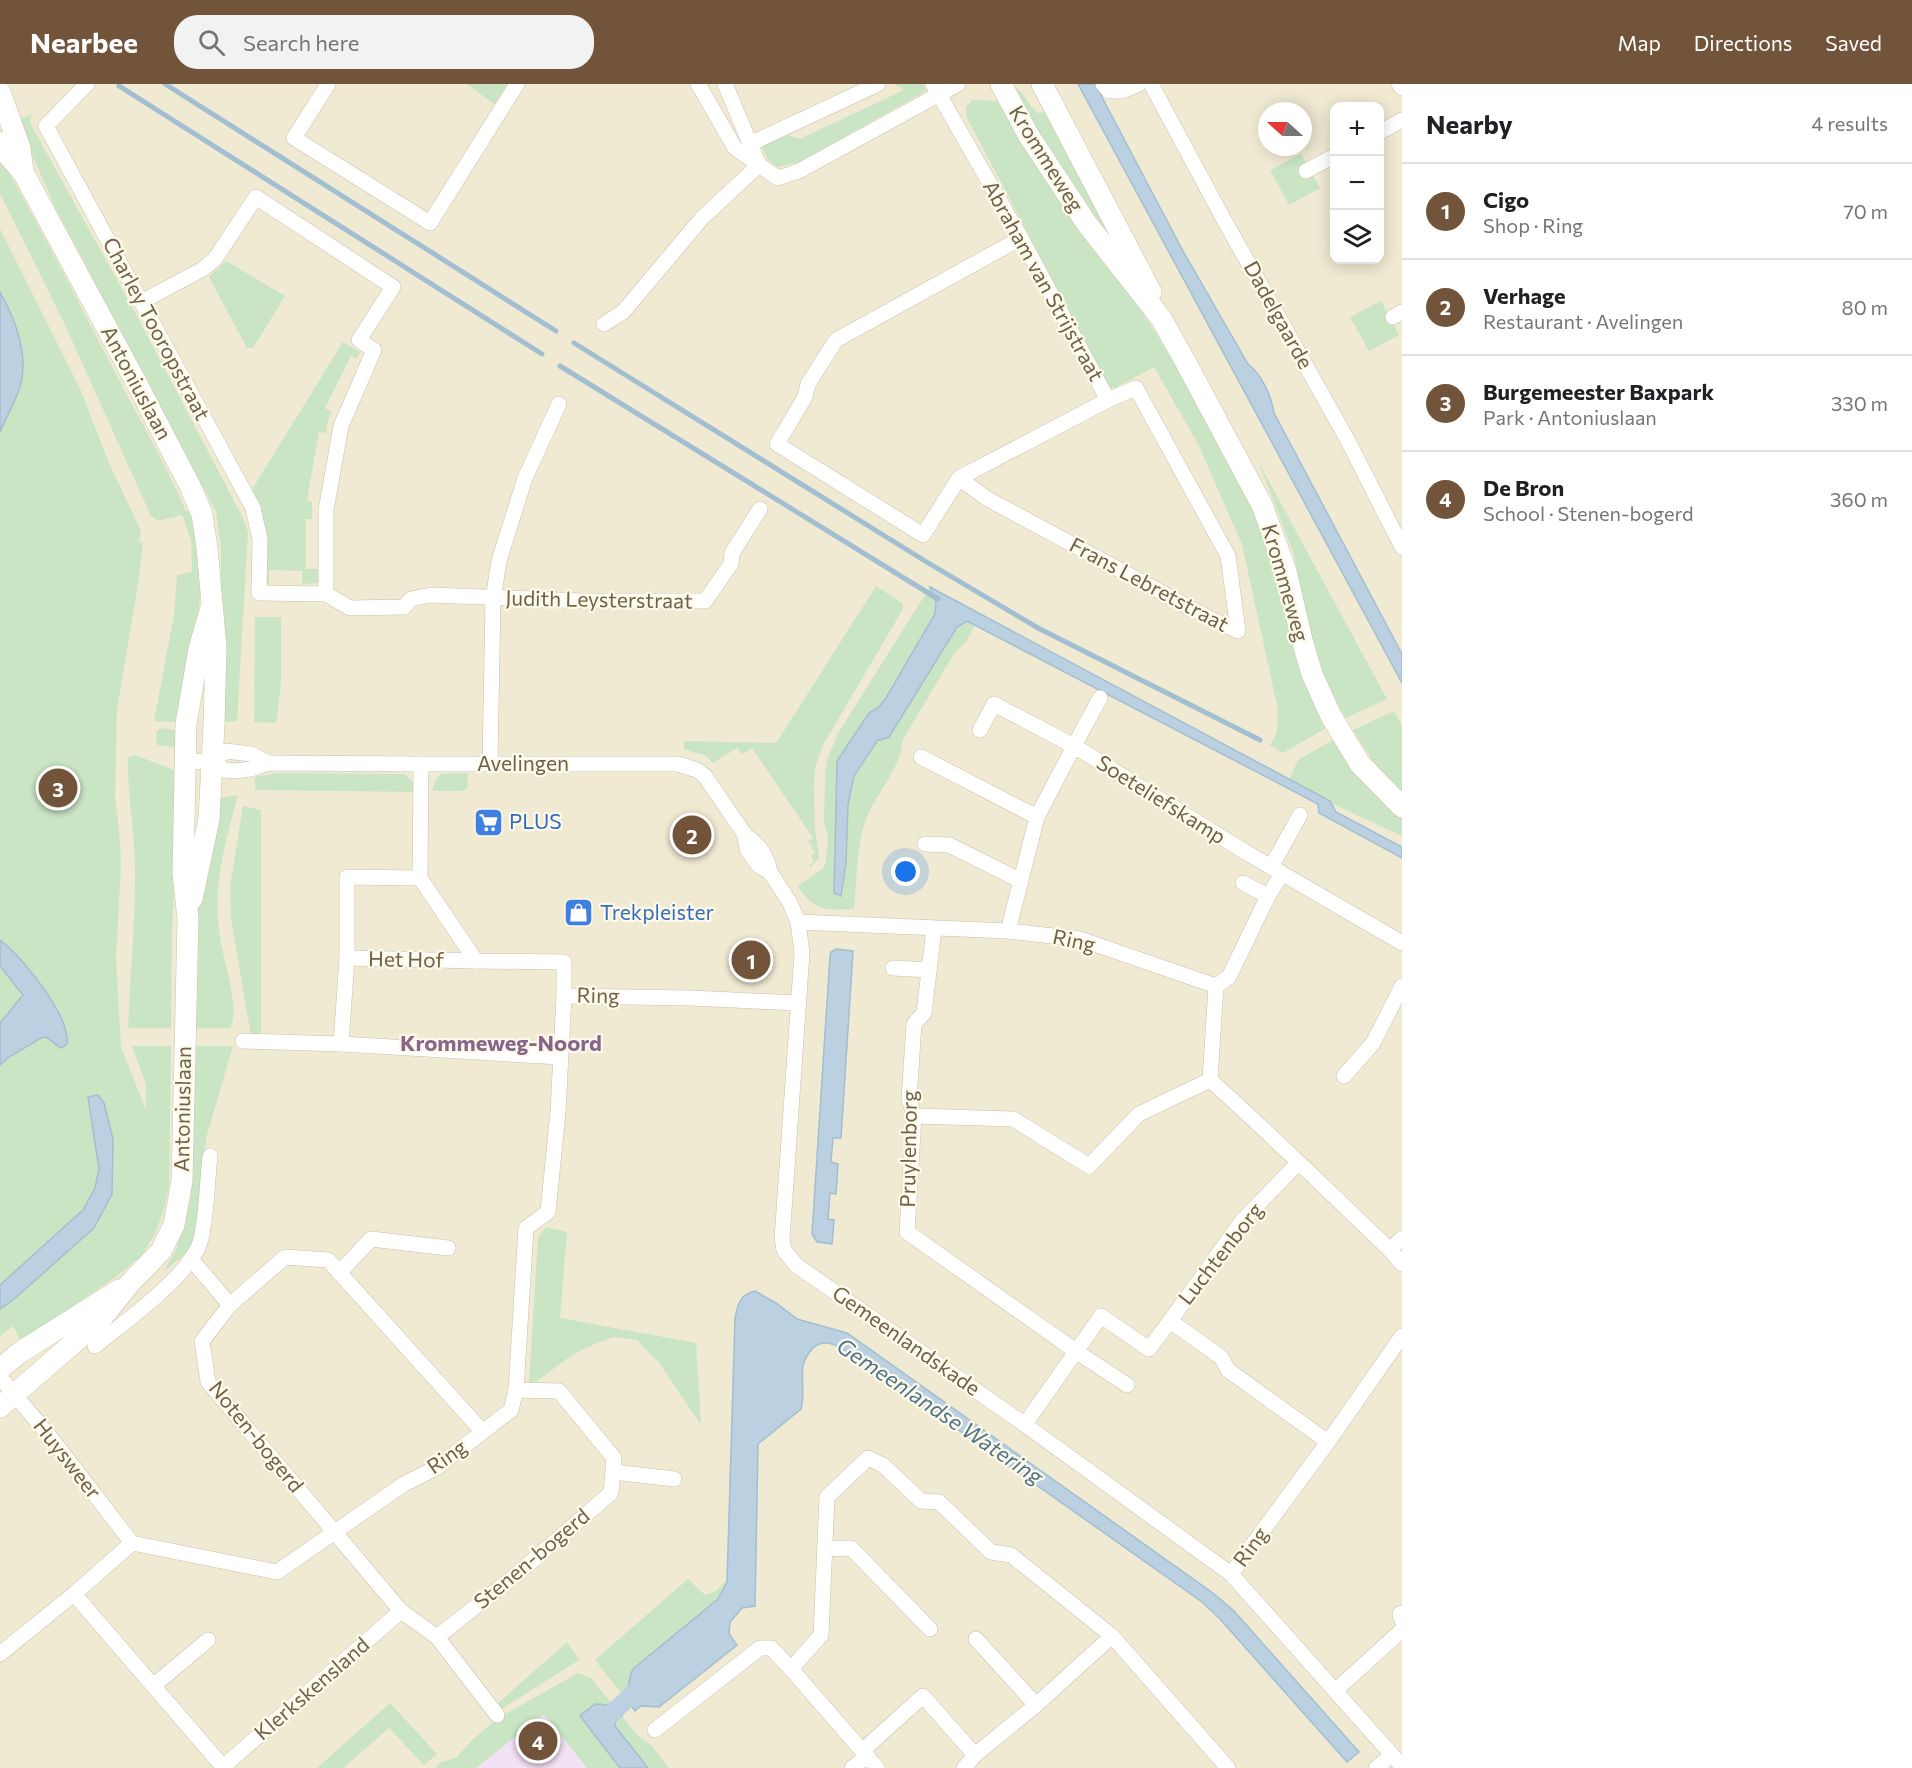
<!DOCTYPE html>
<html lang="en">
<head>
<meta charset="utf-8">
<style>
  body { margin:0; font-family:Commissioner,sans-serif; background:#f2f2f2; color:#202124 }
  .controls { position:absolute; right:18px; top:18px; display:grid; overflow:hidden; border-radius:12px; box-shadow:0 3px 15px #0003 }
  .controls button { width:54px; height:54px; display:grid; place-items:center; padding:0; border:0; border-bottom:2px solid #e0e0e0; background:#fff; color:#202124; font:30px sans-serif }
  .compass { position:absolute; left:1258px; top:18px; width:54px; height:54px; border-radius:50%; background:#fff; box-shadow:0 3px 15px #0003; rotate:291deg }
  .you { position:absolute; left:906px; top:788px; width:21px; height:21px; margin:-15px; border:4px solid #fff; border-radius:50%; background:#1a73e8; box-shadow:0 0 0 9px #1a73e833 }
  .badge { display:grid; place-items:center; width:39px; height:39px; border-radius:50%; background:#72543a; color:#fff; font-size:20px; font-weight:700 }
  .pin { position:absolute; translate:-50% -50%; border:3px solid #fff; box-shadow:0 2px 6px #0006 }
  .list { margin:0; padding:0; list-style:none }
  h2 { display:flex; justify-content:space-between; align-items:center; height:78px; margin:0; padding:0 24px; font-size:26px }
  h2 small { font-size:20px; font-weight:400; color:#757577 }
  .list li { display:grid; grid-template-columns:39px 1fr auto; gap:18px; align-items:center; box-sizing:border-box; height:96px; padding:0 24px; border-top:2px solid #e0e0e0 }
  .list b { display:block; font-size:22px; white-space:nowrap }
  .list p { margin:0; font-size:20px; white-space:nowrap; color:#757577 }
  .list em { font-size:20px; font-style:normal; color:#757577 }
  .icon { flex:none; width:33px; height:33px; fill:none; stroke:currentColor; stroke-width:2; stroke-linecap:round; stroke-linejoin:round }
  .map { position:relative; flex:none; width:1402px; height:1684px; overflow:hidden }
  header { display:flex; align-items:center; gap:36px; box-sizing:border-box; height:84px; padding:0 30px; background:#72543a; color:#fff }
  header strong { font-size:28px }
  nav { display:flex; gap:33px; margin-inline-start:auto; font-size:21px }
  .search { width:420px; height:54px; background:#f2f2f2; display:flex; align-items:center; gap:15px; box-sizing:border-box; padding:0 21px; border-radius:24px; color:#757577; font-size:22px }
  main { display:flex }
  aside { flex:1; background:#fff }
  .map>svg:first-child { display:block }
  .residential { fill:#f0ead3; fill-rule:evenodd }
  .education { fill:#f3e1f5 }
  .green { fill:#c9e5c4 }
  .water { fill:#bbd1e1; stroke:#a2bed1; stroke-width:1.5 }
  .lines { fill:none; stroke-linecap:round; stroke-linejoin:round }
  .stream { stroke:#a2bed1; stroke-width:5 }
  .canal { stroke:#bbd1e1; stroke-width:18 }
  .street-casing { stroke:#c9c0ab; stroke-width:16 }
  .secondary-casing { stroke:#ccc2aa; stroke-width:22 }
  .street { stroke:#fff; stroke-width:15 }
  .secondary { stroke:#fff; stroke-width:21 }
  .labels { text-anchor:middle; stroke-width:4.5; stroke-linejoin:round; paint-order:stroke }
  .street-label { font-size:21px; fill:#6f614c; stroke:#fdfae9 }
  .shop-label { font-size:21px; fill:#366cbe; stroke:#fdfae9; text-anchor:start }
  .neighbourhood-label { font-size:22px; font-weight:bold; fill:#88658c; stroke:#fdfae9 }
  .water-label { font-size:22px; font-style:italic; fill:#50738d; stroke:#fdfae9 }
</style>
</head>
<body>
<header>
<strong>Nearbee</strong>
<div class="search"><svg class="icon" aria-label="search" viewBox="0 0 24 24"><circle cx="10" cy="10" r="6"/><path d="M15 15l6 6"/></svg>Search here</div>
<nav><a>Map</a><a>Directions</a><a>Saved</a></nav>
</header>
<main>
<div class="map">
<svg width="1402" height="1684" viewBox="0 0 1402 1684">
  <rect width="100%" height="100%" fill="#f9f7e4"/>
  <!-- residential -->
  <path class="residential" d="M 0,0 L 1402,0 L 1402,1684 L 0,1684 ZM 1334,22 L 1380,22 L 1380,176 L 1334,176 ZM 1267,27 L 1303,27 L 1303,63 L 1267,63 Z"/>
  <!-- education -->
  <polygon class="education" points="544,1629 587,1684 476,1684"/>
  <!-- green -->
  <g class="green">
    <polygon points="467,0 511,0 494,20"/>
    <polygon points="894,0 923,0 926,7 799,78 777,83 768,76 761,61 784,50 800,55 904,6"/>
    <path d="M 1013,2 C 1024,7 1028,21 1038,29 L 1049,26 L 1143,200 L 1053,76 Z"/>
    <polygon points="972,16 1001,17 1152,243 1195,313 1246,410 1270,466 1297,577 1316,626 1326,644 1283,669 1270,661 1277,648 1278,626 1242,460 1198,360 1154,283 1115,304 1109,303 967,34 966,23"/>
    <polygon points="32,30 30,39 136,230 244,436 248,449 237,637 220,638 221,464 216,428 55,123 19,41 18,36"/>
    <polygon points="1301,70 1320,104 1289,121 1270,86"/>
    <path d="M 0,73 C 41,144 78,218 117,292 C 140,337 166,380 186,427 L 189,427 C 192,439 196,451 198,463 C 207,517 189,585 178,638 L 154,637 L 174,531 L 177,491 L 192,488 L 191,456 L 182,431 L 158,437 L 151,432 L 66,243 L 0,109 Z"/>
    <polygon points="0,145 81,307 109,379 141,447 139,459 143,458 139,494 117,625 115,712 119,746 121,780 116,875 121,963 146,1026 146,1000 132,962 171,962 169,1103 164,1125 155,1150 141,1172 117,1192 24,1256 19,1254 13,1242 0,1252 0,882 13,899 9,862 0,856"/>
    <polygon points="226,177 285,212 253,264 247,264 209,193"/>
    <polygon points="1381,217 1399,251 1369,267 1350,233"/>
    <polygon points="343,258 360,268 357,275 351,272 325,324 332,328 328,335 326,349 319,348 307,416 312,418 312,435 306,435 306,485 318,485 319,499 302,500 302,487 269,486 269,500 266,500 265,450 261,421 251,407"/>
    <polygon points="1259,379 1387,615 1346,634 1335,617 1323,591 1312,556 1293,468"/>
    <polygon points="876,502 902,519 903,525 823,661 815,684 814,703 815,744 819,773 811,783 809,781 814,777 811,772 815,769 808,757 813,754 752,664 742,670 737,664 713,679 707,672 683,665 685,657 774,659 777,658"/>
    <path d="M 930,503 L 936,519 L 935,530 L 886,614 L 879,623 L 869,629 L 837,677 L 834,809 L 842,812 L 846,779 L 848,720 L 854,694 L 876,659 L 889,653 L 957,543 L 967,537 L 975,541 L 966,558 L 955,568 L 902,657 C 901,685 877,707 867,733 C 856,761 857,795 854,825 C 825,826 815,828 798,802 L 823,784 L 826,778 L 828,754 L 824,738 L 825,690 L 828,673 L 840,646 Z"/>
    <polygon points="255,533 281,533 281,599 279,599 281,601 276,639 254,638"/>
    <polygon points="1394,627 1402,642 1402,708 1373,677 1353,646"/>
    <polygon points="160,644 182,647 182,661 171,663 157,661 156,648"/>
    <path d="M 1333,656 C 1351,687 1376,711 1402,735 L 1402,752 L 1288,699 L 1298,676 Z"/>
    <path d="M 135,671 L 179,688 L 172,851 L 171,944 L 128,944 C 130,889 136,833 135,779 C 134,743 127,708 128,673 Z"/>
    <polygon points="277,689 405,690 412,697 418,708 255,706 255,693"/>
    <polygon points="468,689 467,705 461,707 432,707 436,695 441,690"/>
    <path d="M 238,711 C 225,758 212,804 220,854 C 223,875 241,927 230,944 L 195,944 L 195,850 L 200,810 L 219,714 Z"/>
    <polygon points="243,722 261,726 261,955 251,952 231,834 230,803"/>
    <polygon points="195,962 233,962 207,1051 202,1080 198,1160 164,1187 176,1166 190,1119 193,1082"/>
    <polygon points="546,1143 567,1148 560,1234 696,1259 701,1341 660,1280 637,1256 614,1253 597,1259 572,1271 537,1297 529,1299 538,1153"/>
    <polygon points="688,1495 705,1511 716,1507 727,1496 718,1515 630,1591 629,1606 625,1614 595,1576"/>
    <polygon points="567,1558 579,1576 500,1626 496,1621"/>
    <polygon points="578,1589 591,1594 613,1621 595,1620 603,1661 620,1684 587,1684 544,1630 476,1684 436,1684 440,1679 457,1673 473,1655 497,1635"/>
    <polygon points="390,1619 437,1670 424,1681 389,1644 343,1684 317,1684"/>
    <polygon points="622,1632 639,1653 651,1661 669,1684 648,1684 615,1642 616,1636"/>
  </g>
  <!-- water -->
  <g class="water">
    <path d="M 1078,0 L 1095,0 L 1183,167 L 1248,280 C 1262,291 1271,311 1274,329 L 1402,570 L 1402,599 Z"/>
    <path d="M 0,208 C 16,236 30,274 19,306 C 14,320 6,334 0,348 Z"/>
    <polygon points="930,503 1330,717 1336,728 1402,763 1402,774 1319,729 1318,720 967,537 957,543 889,653 877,657 854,692 848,720 846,779 841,812 834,809 837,677 869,629 879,623 886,614 935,530 936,519"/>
    <path d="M 0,856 C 21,871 71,933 67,960 L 61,964 L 46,953 L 41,954 L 9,973 L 0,981 L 0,939 L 23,911 L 0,882 Z"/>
    <polygon points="836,865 853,867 841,1054 833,1054 831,1078 838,1080 836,1110 830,1109 828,1135 834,1136 832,1160 817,1158 812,1150 830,872 831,868"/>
    <polygon points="98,1011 104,1019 113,1055 112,1110 94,1144 13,1216 0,1225 0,1201 83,1126 95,1104 99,1085 88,1013"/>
    <path d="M 755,1207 L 776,1219 L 797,1235 L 847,1249 L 1213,1509 L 1234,1527 L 1359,1668 L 1347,1678 L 1220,1535 L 1202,1518 L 851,1270 C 838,1263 825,1252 812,1265 C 808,1270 804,1275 803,1282 C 801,1296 805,1311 801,1325 L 758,1360 L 755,1522 L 742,1524 L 730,1538 L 729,1550 L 737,1561 L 659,1623 L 641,1622 L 635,1627 L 625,1614 C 630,1604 628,1594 633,1585 L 718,1515 L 727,1498 L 735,1234 C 738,1219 740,1211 755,1207 Z"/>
    <path d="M 595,1620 C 609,1621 612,1620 622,1632 L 616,1636 L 615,1642 L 648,1684 L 620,1684 L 580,1632 Z"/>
  </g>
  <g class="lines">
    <!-- stream -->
    <g class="stream">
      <polyline points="165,0 556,247"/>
      <polyline points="119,2 542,270"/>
      <polyline points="574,259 925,477 1038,544 1260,656"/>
      <polyline points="560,282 938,515"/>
    </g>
    <!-- canal -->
    <polyline class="canal" points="605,1641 603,1637 644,1600"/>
    <defs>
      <g id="street">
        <polyline points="87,0 46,42 253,424 260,455 259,509 326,510 350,524 404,523 411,515 431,511 585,517 705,517 731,480 732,469 760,425"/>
        <polyline points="328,0 294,54 430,139 517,0"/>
        <polyline points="725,0 759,81 778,94 799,87 958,0"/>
        <polyline points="933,0 1021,154 1108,316 959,394 923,451 777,360 805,313 808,300 836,256 1021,154"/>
        <polyline points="1103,0 1109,7 1122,7 1139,0"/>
        <polyline points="1151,0 1223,134 1347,355 1402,463"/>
        <polyline points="1399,0 1402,4"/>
        <polyline points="1380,48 1402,36"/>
        <polyline points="752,59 878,0"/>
        <polyline points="1306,87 1334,72"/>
        <polyline points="141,218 203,185 215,175 256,113 393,203 359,256 374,266 341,342 326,426 326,510"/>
        <polyline points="1393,233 1402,228"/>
        <polyline points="604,240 623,228 702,134 759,81 735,64 698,0"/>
        <polyline points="959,394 986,414 1211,535 1238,547 1228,472 1136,304 1108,316"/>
        <polyline points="980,646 994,620 1074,662 1100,614"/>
        <polyline points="921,673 1037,733"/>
        <polyline points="185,677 212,678 225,686 235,687 251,685 268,679 421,680 678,680 697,686 705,692 745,751 747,765 753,774 759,782 770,788 790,819 798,838 802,869 782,1155 784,1166 796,1181 1017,1335 1231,1490 1402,1682"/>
        <polyline points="212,678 226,667 251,670 268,679"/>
        <polyline points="490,679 493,515 499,477 525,394 559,320"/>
        <polyline points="421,680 420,794 476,877 564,878 564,912"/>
        <path d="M 745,751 C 759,760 767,771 770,788"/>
        <polyline points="925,760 949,761 1021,797"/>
        <polyline points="1271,783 1300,731"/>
        <polyline points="420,794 347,793 347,874 476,877"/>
        <polyline points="1243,799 1268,812"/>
        <path d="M 798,838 L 1008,847 L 1080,855 L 1216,902 L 1210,996 C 1272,1051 1330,1109 1390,1166 L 1402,1180"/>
        <polyline points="934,845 924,929 914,940 909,1015 914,1032 907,1148 1077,1268 1127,1301"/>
        <polyline points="1008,847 1037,733 1074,662 1247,769 1402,859"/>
        <polyline points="893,884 929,886"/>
        <polyline points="1216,902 1229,893 1268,812 1282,790"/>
        <polyline points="243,957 341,960 560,973"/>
        <polyline points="341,960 347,874"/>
        <polyline points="1344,992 1373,959 1402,902"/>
        <polyline points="914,1032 1013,1035 1089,1082 1139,1030 1210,996"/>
        <polyline points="1390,1166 1402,1154"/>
        <polyline points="191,1175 230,1221"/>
        <polyline points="339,1189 371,1155 448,1164"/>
        <polyline points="1170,1237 1242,1137 1298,1079"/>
        <path d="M 95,1262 C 123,1239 193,1190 201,1155 C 207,1128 207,1099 210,1072"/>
        <polyline points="0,1293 51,1354 132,1459"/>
        <polyline points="1025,1340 1101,1232 1149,1265 1170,1237 1221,1273 1228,1286 1328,1358"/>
        <polyline points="482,1347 328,1176 285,1173 230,1221 202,1257 208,1298 401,1527 437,1553 517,1490 611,1409 614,1374 559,1307 516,1306"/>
        <polyline points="614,1388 674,1395"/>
        <polyline points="825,1465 851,1464 930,1545"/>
        <polyline points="1231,1490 1328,1358 1402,1252"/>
        <polyline points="74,1510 224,1684"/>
        <polyline points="1402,1529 1400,1530 1402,1536"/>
        <polyline points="437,1553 497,1631"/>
        <polyline points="0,1570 74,1510 132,1459 277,1488 404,1400 436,1384 511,1326 516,1306 526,1144 548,1128 558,1028 564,912 691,914 797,919"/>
        <polyline points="153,1602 208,1556"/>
        <polyline points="1336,1606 1402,1546"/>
        <polyline points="1036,1621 1112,1552"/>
        <polyline points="655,1646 760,1564 771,1564 791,1585"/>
        <polyline points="862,1667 923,1612 975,1671"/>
        <polyline points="223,1683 401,1527"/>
        <polyline points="852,1684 867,1672"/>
        <polyline points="877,1684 791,1585 821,1551 827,1413 868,1374 883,1381 921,1417 939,1418 991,1468 1011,1471 1112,1552 1228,1684"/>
        <polyline points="964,1684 975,1671 1036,1621 976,1555"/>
        <polyline points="1376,1684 1392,1671"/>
      </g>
      <g id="secondary">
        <polyline points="1001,0 1029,52 1087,140 1161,234 1185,277 1262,421 1286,487 1302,556 1312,590 1331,632 1360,680 1402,723"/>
        <polyline points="1042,0 1151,208"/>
        <polyline points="0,8 20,64 23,88"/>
        <polyline points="0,58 5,68 23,88 39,118 137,300 190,402 202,430 207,464 216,563 214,641 209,735 192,815"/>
        <polyline points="0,1285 19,1269 119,1206"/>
        <polyline points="0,1323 101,1235 130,1199 161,1167 174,1141 182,1097 184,1012 188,835 183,789 186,640 199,565 211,524"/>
      </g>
    </defs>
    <!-- street casing -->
    <use href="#street" class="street-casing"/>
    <!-- secondary casing -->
    <use href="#secondary" class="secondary-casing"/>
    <!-- street -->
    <use href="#street" class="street"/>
    <!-- secondary -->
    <use href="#secondary" class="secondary"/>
  </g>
  <!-- icons -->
  <defs>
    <symbol id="supermarket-square" viewBox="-11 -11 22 22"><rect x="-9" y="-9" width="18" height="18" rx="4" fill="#3f7fe0" stroke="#fdfae9"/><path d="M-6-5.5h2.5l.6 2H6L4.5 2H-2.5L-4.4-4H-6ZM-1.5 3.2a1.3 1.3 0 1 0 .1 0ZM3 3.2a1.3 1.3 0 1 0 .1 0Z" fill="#fff"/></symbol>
    <symbol id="shop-square" viewBox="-11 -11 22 22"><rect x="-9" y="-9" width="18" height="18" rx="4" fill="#3f7fe0" stroke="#fdfae9"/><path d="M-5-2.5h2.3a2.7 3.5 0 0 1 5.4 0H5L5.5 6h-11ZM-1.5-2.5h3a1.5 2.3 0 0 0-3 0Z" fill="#fff"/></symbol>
  </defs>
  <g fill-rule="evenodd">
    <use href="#supermarket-square" x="472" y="722" width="33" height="33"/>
    <use href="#shop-square" x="562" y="812" width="33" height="33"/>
  </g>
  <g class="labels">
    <!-- street labels -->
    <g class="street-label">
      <text transform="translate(1046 75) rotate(58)" y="7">Krommeweg</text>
      <text transform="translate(1043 197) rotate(61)" y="7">Abraham van Strijstraat</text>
      <text transform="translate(1278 231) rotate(61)" y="7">Dadelgaarde</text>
      <text transform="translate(156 245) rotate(62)" y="7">Charley Tooropstraat</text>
      <text transform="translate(136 299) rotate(62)" y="7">Antoniuslaan</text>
      <text transform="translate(1285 499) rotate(74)" y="7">Krommeweg</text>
      <text transform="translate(1149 501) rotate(28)" y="7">Frans Lebretstraat</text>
      <text transform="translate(599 516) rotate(1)" y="7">Judith Leysterstraat</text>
      <text x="523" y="687">Avelingen</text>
      <text transform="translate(1161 716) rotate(32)" y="7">Soeteliefskamp</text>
      <text transform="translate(1074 857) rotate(12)" y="7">Ring</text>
      <text transform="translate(406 876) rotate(1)" y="7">Het Hof</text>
      <text transform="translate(598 912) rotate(1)" y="7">Ring</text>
      <text transform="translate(183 1025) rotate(-89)" y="7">Antoniuslaan</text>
      <text transform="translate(909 1065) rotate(-89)" y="7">Pruylenborg</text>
      <text transform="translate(1221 1170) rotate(-52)" y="7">Luchtenborg</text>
      <text transform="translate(906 1257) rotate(35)" y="7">Gemeenlandskade</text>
      <text transform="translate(256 1353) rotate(51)" y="7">Noten-bogerd</text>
      <text transform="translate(447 1373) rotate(-35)" y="7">Ring</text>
      <text transform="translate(67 1375) rotate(52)" y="7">Huysweer</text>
      <text transform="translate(1251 1463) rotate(-54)" y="7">Ring</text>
      <text transform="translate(532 1475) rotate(-40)" y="7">Stenen-bogerd</text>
      <text transform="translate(312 1605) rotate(-41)" y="7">Klerkskensland</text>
    </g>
    <!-- shop labels -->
    <g class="shop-label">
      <text x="509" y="745">PLUS</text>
      <text x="600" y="836">Trekpleister</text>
    </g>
    <!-- neighbourhood labels -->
    <g class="neighbourhood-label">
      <text x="501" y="967">Krommeweg-Noord</text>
    </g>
    <!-- water labels -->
    <g class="water-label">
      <text transform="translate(940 1327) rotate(34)" y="8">Gemeenlandse Watering</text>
    </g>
  </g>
</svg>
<div class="controls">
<button>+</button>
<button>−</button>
<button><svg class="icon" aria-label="layers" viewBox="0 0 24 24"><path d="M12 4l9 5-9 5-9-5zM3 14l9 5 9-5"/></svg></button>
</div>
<svg class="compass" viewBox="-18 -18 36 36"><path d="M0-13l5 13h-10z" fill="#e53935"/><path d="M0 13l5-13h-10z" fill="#757577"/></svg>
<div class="you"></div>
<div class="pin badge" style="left:751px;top:876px">1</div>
<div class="pin badge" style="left:692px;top:751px">2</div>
<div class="pin badge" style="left:58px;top:704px">3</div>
<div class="pin badge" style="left:538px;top:1657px">4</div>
</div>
<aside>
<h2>Nearby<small>4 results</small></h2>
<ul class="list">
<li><span class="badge">1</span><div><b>Cigo</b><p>Shop · Ring</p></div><em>70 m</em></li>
<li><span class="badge">2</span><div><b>Verhage</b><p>Restaurant · Avelingen</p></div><em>80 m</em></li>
<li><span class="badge">3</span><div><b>Burgemeester Baxpark</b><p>Park · Antoniuslaan</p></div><em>330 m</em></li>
<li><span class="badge">4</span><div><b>De Bron</b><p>School · Stenen-bogerd</p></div><em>360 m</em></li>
</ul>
</aside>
</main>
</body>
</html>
